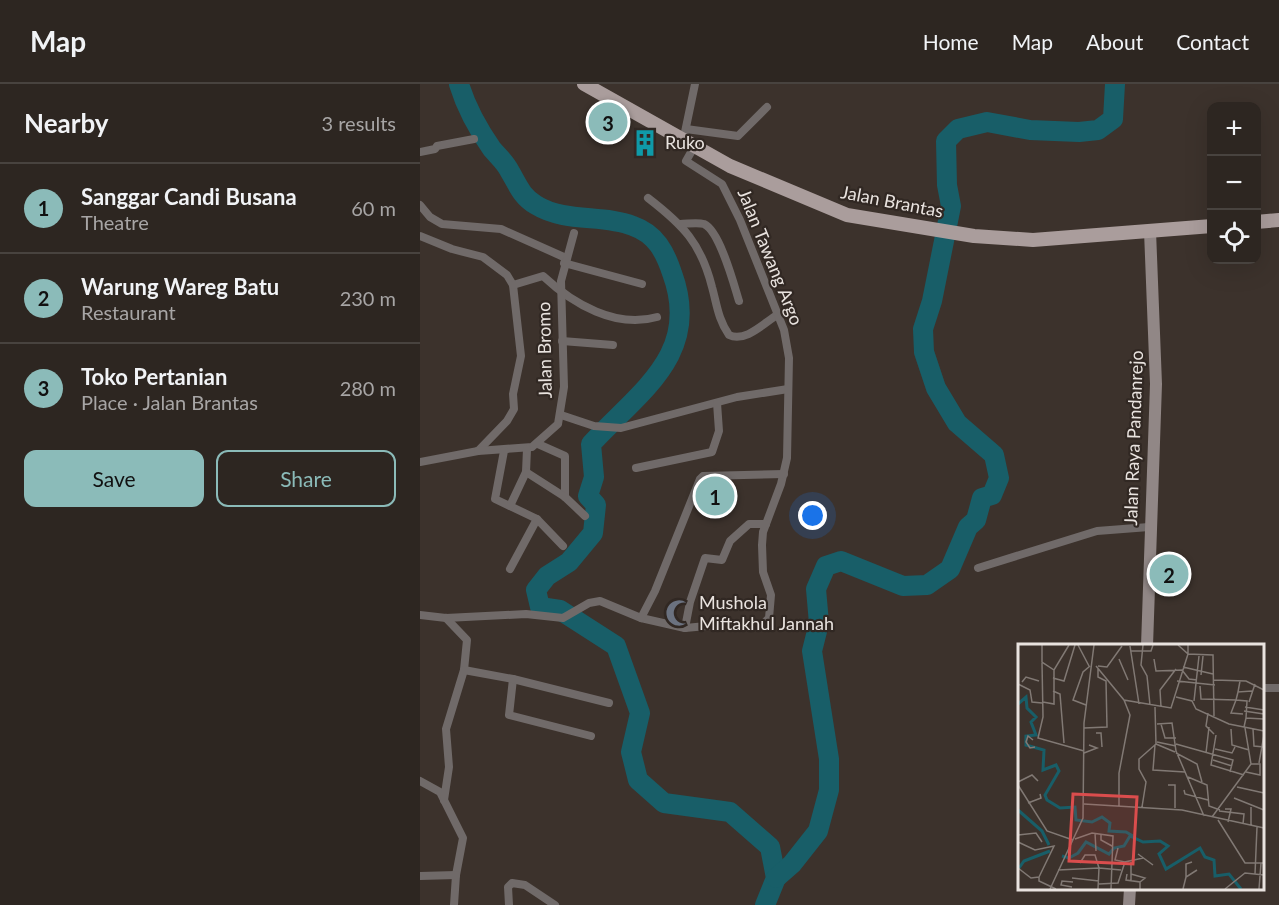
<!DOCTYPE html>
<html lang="en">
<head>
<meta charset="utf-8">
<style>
  body { margin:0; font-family:Lato,sans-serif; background:#352e2a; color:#f1f3f6 }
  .controls { position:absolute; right:18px; top:18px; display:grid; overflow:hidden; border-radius:12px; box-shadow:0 6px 24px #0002 }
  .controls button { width:54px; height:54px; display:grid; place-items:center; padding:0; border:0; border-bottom:2px solid #48433f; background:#2d2621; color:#f1f3f6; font:30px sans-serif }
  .you { position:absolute; left:393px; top:432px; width:21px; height:21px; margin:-15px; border:4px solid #fff; border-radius:50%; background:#1a73e8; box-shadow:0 0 0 9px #1a73e833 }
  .badge { display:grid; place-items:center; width:39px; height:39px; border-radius:50%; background:#8bbbb9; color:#111; font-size:20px; font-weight:700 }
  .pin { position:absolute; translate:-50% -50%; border:3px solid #fff; box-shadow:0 2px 6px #0006 }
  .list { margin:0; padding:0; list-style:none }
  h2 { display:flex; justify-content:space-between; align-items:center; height:78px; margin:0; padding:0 24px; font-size:26px }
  h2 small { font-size:20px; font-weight:400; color:#a7a5a5 }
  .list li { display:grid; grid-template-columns:39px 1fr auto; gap:18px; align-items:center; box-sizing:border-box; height:90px; padding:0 24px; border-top:2px solid #48433f }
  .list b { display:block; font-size:22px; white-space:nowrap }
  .list p { margin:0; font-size:20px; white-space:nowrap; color:#a7a5a5 }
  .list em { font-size:20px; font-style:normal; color:#a7a5a5 }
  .actions { display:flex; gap:12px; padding:18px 24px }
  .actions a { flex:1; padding:14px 0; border:2px solid #8bbbb9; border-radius:12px; text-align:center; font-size:21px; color:#8bbbb9 }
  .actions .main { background:#8bbbb9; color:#111 }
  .icon { flex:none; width:33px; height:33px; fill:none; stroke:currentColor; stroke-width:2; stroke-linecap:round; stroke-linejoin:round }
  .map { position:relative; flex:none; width:859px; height:821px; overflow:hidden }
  header { display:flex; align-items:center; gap:36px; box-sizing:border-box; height:84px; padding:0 30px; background:#2d2621; border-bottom:2px solid #48433f }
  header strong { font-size:28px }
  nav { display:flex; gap:33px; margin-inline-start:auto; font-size:21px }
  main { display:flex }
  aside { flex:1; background:#2d2621 }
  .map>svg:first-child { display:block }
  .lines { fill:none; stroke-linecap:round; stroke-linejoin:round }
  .river { stroke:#185e68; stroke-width:20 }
  .street { stroke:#706a69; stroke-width:8 }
  .secondary { stroke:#918786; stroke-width:12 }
  .primary { stroke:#aa9d9c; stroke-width:14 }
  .labels { text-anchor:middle; stroke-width:4.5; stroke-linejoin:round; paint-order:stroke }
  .poi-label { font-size:18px; fill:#e9e3df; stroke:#312823; text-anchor:start }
  .street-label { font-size:18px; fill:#e9e3df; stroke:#312823 }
  .inset-river { fill:none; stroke:#185e68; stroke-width:3 }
  .inset-road { fill:none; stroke:#817974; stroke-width:1.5 }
  .view { fill:#da4d4d; fill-opacity:0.15; stroke:#da4d4d; stroke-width:3 }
  .inset-edge { fill:none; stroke:#e9e3df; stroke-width:3 }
</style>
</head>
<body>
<header>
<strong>Map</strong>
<nav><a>Home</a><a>Map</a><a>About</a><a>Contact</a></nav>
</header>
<main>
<aside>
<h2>Nearby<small>3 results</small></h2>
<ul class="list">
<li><span class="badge">1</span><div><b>Sanggar Candi Busana</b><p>Theatre</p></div><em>60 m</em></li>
<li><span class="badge">2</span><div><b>Warung Wareg Batu</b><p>Restaurant</p></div><em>230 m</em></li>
<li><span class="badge">3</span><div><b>Toko Pertanian</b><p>Place · Jalan Brantas</p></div><em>280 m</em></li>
</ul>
<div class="actions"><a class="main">Save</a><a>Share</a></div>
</aside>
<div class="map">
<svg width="859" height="821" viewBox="0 0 859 821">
  <rect width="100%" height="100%" fill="#3c322c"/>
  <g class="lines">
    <!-- river -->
    <g class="river">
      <path d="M 39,0 C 46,23 58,45 72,65 C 78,72 85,78 89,86 C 98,101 101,112 116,121 C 145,139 183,130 213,142 C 236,150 245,168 252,189 C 282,270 220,307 171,360 L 174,393 L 168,412 L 176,421 L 173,449 L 149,478 L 127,492 L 116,506 L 120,523 L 140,526 L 196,562 L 220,629 L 211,668 L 218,696 L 244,719 L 310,728 L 350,763 L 356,794 L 345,821"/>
      <polyline points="356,794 372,780 398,747 409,706 409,675 392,567 399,539 396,505 406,482 421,477 483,502 507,501 530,485 548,443 556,436 562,414 572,411 579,394 574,371 537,339 516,304 504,268 503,245 512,217 531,122 527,101 526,57 538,45 567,38 610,46 659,48 678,46 693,35 695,0"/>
    </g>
    <!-- street -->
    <g class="street">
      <polyline points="266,45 318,52 347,23"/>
      <polyline points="265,48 275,0"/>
      <polyline points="0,68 15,65 17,62 54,55"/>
      <path d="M 228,114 C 263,141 281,159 292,203 C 297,221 298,235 309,251 C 325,259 344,239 357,231"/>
      <polyline points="0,121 10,133 22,140 81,145 146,174"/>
      <path d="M 260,140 C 267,140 277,138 284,140 C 300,147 314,201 319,217"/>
      <polyline points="0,152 32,165 63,173 87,191 93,201 101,272 93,310 94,325 87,337 58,367 0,378"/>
      <polyline points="144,179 222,200"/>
      <path d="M 93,201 L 123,192 C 153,220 196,245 237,233"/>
      <polyline points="142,257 193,261"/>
      <polyline points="141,331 174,342 201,344 317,313 368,305"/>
      <polyline points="118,360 145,372 145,413"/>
      <polyline points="58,367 112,363 138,340 144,303 141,197 154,149"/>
      <polyline points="84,367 75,415 117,435 143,462"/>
      <polyline points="216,384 292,368 299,347 297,319"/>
      <polyline points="106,388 107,365"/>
      <polyline points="90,422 106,388 145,413 165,432"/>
      <polyline points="558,484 677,447 729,443"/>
      <polyline points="90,485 117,435"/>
      <polyline points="0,531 26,534 106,530 143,534 169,519 180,517 221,534 265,544 308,540 332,543 343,540 349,534 351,511 343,488 342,461 343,448 361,400 367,374 369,274 364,246 320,136 302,100 266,77 274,63"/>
      <polyline points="26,534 47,556 44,586"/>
      <polyline points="221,534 235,507 280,395 283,392 364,390"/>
      <polyline points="265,544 270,518 285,474 302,476 310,457 329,440 346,440"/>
      <polyline points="93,595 89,631 171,652"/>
      <polyline points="842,604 859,604"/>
      <polyline points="0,697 20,708 43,754 36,791 34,821"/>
      <polyline points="24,716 29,683 26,645 44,586 93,595 189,619"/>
      <polyline points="0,792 36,791"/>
      <polyline points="89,821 88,803 92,799 105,801 135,821"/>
    </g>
    <!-- secondary -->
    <g class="secondary">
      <polyline points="727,562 736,300 730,147"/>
      <polyline points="709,821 710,804"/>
    </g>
    <!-- primary -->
    <g class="primary">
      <polyline points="164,0 310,82 427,131 554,152 613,156 792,142"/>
      <polyline points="836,138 859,136"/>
    </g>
  </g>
  <!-- icons -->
  <defs>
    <symbol id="building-bare" viewBox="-9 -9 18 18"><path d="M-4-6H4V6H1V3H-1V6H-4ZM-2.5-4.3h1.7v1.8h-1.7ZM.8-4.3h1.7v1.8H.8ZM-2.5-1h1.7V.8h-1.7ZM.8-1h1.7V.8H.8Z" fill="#0f9aa8" stroke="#312823" stroke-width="2.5" paint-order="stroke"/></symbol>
    <symbol id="mosque-bare" viewBox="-9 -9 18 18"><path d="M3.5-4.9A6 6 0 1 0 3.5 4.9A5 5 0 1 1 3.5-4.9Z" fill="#6b7280" stroke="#312823" stroke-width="2.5" paint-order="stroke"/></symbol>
  </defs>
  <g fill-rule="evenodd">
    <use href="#building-bare" x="206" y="40" width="38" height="38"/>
    <use href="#mosque-bare" x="240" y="510" width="38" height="38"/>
  </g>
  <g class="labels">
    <!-- poi labels -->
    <g class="poi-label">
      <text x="245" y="65">Ruko</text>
      <text x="279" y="525">Mushola<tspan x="279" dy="21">Miftakhul Jannah</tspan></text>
    </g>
    <!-- street labels -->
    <g class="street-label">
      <text transform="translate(472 118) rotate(11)" y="6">Jalan Brantas</text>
      <text transform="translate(350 173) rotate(68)" y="6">Jalan Tawang Argo</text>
      <text transform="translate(125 266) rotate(-91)" y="6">Jalan Bromo</text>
      <text transform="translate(714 354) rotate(-88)" y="6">Jalan Raya Pandanrejo</text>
    </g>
  </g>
  <!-- overview -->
  <g transform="translate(598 560)">
    <rect width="246" height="246" fill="#3c322c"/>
    <path class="inset-river" d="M 0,60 L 8,53 L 9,64 L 18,73 L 13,78 L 18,91 L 8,92 L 8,101 L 26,106 L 25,126 L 38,121 L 41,127 L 27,151 L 29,156 L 42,164 L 57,163 L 58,176 L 74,178 L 84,173 L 92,179 L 91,187 L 108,188 L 115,192M 0,166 L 24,187 L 31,201M 44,212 L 51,214 L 60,209 L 68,198 L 91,210 L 96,204 L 106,202 L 112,192 L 125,198 L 142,197 L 150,202 L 141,210 L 148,225 L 182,204 L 187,213 L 196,216 L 197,232 L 211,230 L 223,245M 1,224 L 6,217 L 32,207"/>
    <path class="inset-road" d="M 24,1 L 24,18 L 36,26 L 51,1M 60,1 L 71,22M 125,1 L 123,21 L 129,32 L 132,61M 170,1 L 170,10 L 195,11 L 196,72M 112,2 L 121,60M 113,7 L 133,7 L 135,1M 101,15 L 110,36M 136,15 L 138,27 L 164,26 L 171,35 L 179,36M 24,19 L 25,73 L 20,94 L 66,107M 78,22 L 106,56 L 153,64 L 170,10 L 160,1M 80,22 L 89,23 L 104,2M 165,23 L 195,30M 183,31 L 185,12M 35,34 L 46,37 L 57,1M 196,36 L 228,37 L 246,46M 159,37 L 197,41M 222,37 L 220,48 L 234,47M 4,38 L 8,33 L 21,37M 0,40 L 12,46 L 14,58 L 24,59M 182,42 L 183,55 L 218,56M 35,47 L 42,50 L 46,99M 220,48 L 218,56 L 229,57 L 228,74M 158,53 L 174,57 L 178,65 L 211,80 L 246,87M 218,56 L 213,69 L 225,70M 176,57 L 181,12M 25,58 L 36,60 L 36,26M 231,58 L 237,40M 68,61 L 55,56 L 65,28 L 72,22M 143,63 L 142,46 L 158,25M 227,63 L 246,66M 226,67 L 246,70M 190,69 L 188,82 L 196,90M 139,80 L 154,79 L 158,107 L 186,172M 143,80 L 147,94 L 158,94M 226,83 L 228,74 L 246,75M 66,84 L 89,83 L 88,37 L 80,33 L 80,25M 213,85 L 214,101 L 231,106M 235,85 L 236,102 L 246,103M 78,89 L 83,89 L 84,103M 198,91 L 193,121 L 226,131M 15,96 L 10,92 L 8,98 L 12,104 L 17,103M 139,98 L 158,102M 138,100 L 157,108M 158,100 L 215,116 L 212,128M 137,101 L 135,126 L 167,128M 197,105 L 214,109 L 217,103M 66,109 L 79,104 L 71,101M 158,109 L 179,120 L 184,138M 188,109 L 191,83M 195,116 L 214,122M 241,119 L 246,91M 228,128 L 242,131 L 242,120 L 233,120M 170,133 L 189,141 L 191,162 L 202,166M 0,138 L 14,131 L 20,137M 0,141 L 29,187 L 55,196M 150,141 L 157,141 L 157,164M 219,143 L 246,149M 166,146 L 167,150 L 190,156M 216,154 L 246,166M 10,159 L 23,154 L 22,150M 66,160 L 164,166 L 246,184M 101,162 L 101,129 L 112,71 L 106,56M 124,163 L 128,138 L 121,125 L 121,115 L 138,100 L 137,63M 233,163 L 233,182M 207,165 L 213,165 L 210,178M 201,167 L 226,170 L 225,180M 194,173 L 233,120 L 227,84M 200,176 L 227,219 L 246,219M 77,189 L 78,207M 83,190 L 83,196 L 94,202M 0,191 L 18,189 L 24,198M 57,195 L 74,189 L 95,192 L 93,245M 0,198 L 17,206 L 36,202 L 21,233M 100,204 L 97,216 L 107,218M 120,210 L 135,221M 113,218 L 113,237M 62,219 L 67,211 L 77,211 L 81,224M 0,224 L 13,234 L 21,233M 81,224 L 103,226M 40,226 L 81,224 L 80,245M 109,230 L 108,236 L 122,238 L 122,245M 113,230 L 127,234 L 122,238M 237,230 L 239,183M 21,233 L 21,237 L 38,245M 168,233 L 168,220 L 174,218M 54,234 L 81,237M 81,240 L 100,239 L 107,218 L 125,214M 54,243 L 43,241 L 44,237 L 55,238M 32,245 L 65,174 L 66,79 L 76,1M 165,245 L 168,233 L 179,226M 207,245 L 227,229 L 246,231M 241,245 L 243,219"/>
    <path class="view" d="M 55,150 L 119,153 L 115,220 L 51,217 Z"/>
    <rect width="246" height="246" class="inset-edge"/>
  </g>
</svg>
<div class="controls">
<button>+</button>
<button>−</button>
<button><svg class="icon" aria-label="locate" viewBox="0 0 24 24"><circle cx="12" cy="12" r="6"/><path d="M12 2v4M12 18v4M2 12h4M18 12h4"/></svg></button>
</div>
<div class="you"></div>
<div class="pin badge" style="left:295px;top:412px">1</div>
<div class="pin badge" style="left:749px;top:490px">2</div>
<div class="pin badge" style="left:188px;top:38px">3</div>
</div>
</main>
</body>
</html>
